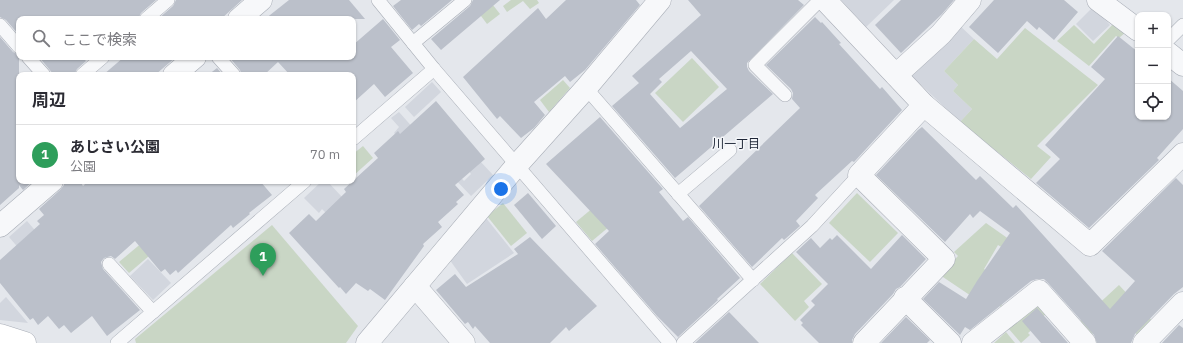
<!DOCTYPE html>
<html lang="ja">
<head>
<meta charset="utf-8">
<style>
  body { margin:0; font-family:"IBM Plex Sans","Noto Sans JP",sans-serif; background:#f2f2f3; color:#2b2b33 }
  .controls { position:absolute; right:12px; top:12px; display:grid; overflow:hidden; border-radius:8px; box-shadow:0 1px 3px #0004 }
  .controls button { width:36px; height:36px; display:grid; place-items:center; padding:0; border:0; border-bottom:1px solid #e1e1e2; background:#fff; color:#2b2b33; font:20px sans-serif }
  .you { position:absolute; left:501px; top:189px; width:14px; height:14px; margin:-10px; border:3px solid #fff; border-radius:50%; background:#1a73e8; box-shadow:0 0 0 6px #1a73e833 }
  .badge { display:grid; place-items:center; width:26px; height:26px; border-radius:50%; background:#db2777; color:#fff; font-size:13px; font-weight:700 }
  .pin { position:absolute; translate:-50% -33px; filter:drop-shadow(0 1px 2px #0008) }
  .pin::after { content:''; position:absolute; top:21px; width:14px; height:12px; background:inherit; clip-path:polygon(0 0,100% 0,50% 100%) }
  .list { margin:0; padding:0; list-style:none }
  h2 { display:flex; justify-content:space-between; align-items:center; height:52px; margin:0; padding:0 16px; font-size:17px }
  h2 small { font-size:13px; font-weight:400; color:#7c7c81 }
  .list li { display:grid; grid-template-columns:26px 1fr auto; gap:12px; align-items:center; box-sizing:border-box; height:60px; padding:0 16px; border-top:1px solid #e1e1e2 }
  .list b { display:block; font-size:15px; white-space:nowrap }
  .list p { margin:0; font-size:13px; white-space:nowrap; color:#7c7c81 }
  .list em { font-size:13px; font-style:normal; color:#7c7c81 }
  .icon { flex:none; width:22px; height:22px; fill:none; stroke:currentColor; stroke-width:2; stroke-linecap:round; stroke-linejoin:round }
  .map { position:relative; flex:none; width:1183px; height:343px; overflow:hidden }
  .search { position:absolute; background:#fff; box-shadow:0 1px 3px #0004; left:16px; top:16px; width:340px; height:44px; display:flex; align-items:center; gap:10px; box-sizing:border-box; padding:0 14px; border-radius:8px; color:#7c7c81; font-size:15px }
  .panel { position:absolute; background:#fff; box-shadow:0 1px 3px #0004; left:16px; top:72px; width:340px; height:112px; border-radius:8px }
  .map>svg:first-child { display:block }
  .built { fill:#d2d6de }
  .green { fill:#c9d6c5 }
  .building { fill:#bbc0ca; fill-rule:evenodd }
  .lines { fill:none; stroke-linecap:round; stroke-linejoin:round }
  .lane-casing { stroke:#a9aeb7; stroke-width:14 }
  .street-casing { stroke:#a9aeb7; stroke-width:23 }
  .secondary-casing { stroke:#a9aeb7; stroke-width:23 }
  .lane { stroke:#f7f8fa; stroke-width:13 }
  .street { stroke:#f7f8fa; stroke-width:22 }
  .secondary { stroke:#fff; stroke-width:22 }
  .labels { text-anchor:middle; stroke-width:3; stroke-linejoin:round; paint-order:stroke }
  .neighbourhood-label { font-size:12px; fill:#1d2536; stroke:#f4f6f9 }
</style>
</head>
<body>
<div class="map">
<svg width="1183" height="343" viewBox="0 0 1183 343">
  <rect width="100%" height="100%" fill="#e4e7ec"/>
  <!-- built -->
  <g class="built">
    <polygon points="841,0 894,0 866,27"/>
    <polygon points="1093,7 1110,25 1093,41 1076,24"/>
    <polygon points="959,25 974,39 944,71 958,85 953,91 972,109 960,122 911,75"/>
    <polygon points="432,82 441,92 414,117 405,107"/>
    <polygon points="399,112 430,147 416,158 394,133 399,127 391,118"/>
    <polygon points="442,157 464,181 471,174 468,170 479,160 493,175 471,196 438,161"/>
    <polygon points="322,181 327,181 342,197 326,213 322,209 319,213 304,198"/>
    <polygon points="486,218 514,253 467,284 449,259"/>
    <polygon points="27,221 51,249 33,265 9,237"/>
    <polygon points="148,259 171,283 153,300 130,276"/>
    <polygon points="6,297 28,323 0,320 0,303"/>
  </g>
  <!-- green -->
  <g class="green">
    <polygon points="489,0 500,14 487,24 472,4"/>
    <polygon points="511,0 537,0 539,3 530,9 523,1 507,12 503,6"/>
    <polygon points="1115,22 1127,31 1119,38 1116,36 1089,66 1057,41 1074,25 1094,44"/>
    <polygon points="1025,28 1098,85 1037,146 1051,157 1031,179 960,122 972,109 953,91 958,85 944,71 974,39 997,59"/>
    <polygon points="692,58 719,87 683,122 655,93"/>
    <polygon points="563,80 570,88 549,112 540,100"/>
    <polygon points="363,146 373,158 353,176 353,154"/>
    <polygon points="857,193 898,233 870,262 829,223"/>
    <polygon points="606,197 622,216 592,241 576,222"/>
    <polygon points="503,203 527,233 511,246 487,216"/>
    <polygon points="174,216 183,227 129,273 119,262"/>
    <polygon points="986,223 1013,242 1008,251 998,245 984,269 993,276 1004,300 1001,307 987,297 983,304 940,275 958,256 954,252"/>
    <polygon points="272,225 358,326 346,343 136,343 135,339"/>
    <polygon points="792,253 822,284 804,301 809,307 795,321 760,284"/>
    <polygon points="1119,285 1155,324 1140,338 1119,315 1108,319 1092,334 1080,321"/>
    <polygon points="1036,305 1040,307 1046,314 1032,326 1034,328 1028,333 1030,335 1021,343 1008,328"/>
    <polygon points="1006,332 1015,343 994,343"/>
  </g>
  <!-- building -->
  <g class="building">
    <polygon points="0,0 156,0 141,13 138,19 19,19 19,35 6,20 0,17"/>
    <polygon points="176,0 242,0 221,19 158,19 173,6"/>
    <polygon points="289,0 349,0 365,19 265,19"/>
    <polygon points="401,0 452,0 421,26 419,24 412,30 393,6"/>
    <polygon points="473,0 500,0 441,50 431,39 470,6"/>
    <polygon points="566,0 636,0 640,5 585,70 570,82 565,76 534,102 545,115 534,128 521,138 500,116 497,119 463,77 538,8 546,19"/>
    <path d="M 688,0 L 798,0 L 804,5 L 747,63 L 747,67 L 749,71 L 773,94 L 675,178 L 612,106 L 639,83 L 632,76 L 701,15 ZM 691,51 L 727,89 L 680,128 L 650,94 L 662,82 L 659,79 Z"/>
    <polygon points="901,0 954,0 942,14 901,53 875,25"/>
    <polygon points="994,0 1064,0 1078,12 1054,40 1039,27 1037,30 1027,21 998,53 969,27"/>
    <polygon points="815,17 821,23 822,22 841,43 839,44 880,89 882,87 902,110 854,162 852,161 815,195 818,198 796,221 800,226 784,240 782,238 752,267 699,206 800,108 792,99 793,93 791,89 766,65"/>
    <polygon points="383,19 400,40 391,47 413,73 385,97 374,84 353,103 353,75 290,75 278,62 264,75 242,75 240,70 229,57 353,57 353,45"/>
    <polygon points="1118,36 1138,52 1138,117 1168,117 1168,78 1183,91 1183,129 1157,158 1159,160 1089,228 1036,183 1060,159 1045,145 1105,79 1091,67"/>
    <polygon points="0,37 13,52 19,55 19,181 33,181 23,190 19,185 19,188 0,205"/>
    <polygon points="39,57 82,57 86,61 77,69 74,75 54,75"/>
    <polygon points="124,57 176,57 155,75 103,75"/>
    <polygon points="217,68 223,75 208,75"/>
    <polygon points="436,101 485,159 455,185 464,195 456,202 458,204 438,222 442,227 423,244 424,246 385,300 370,289 368,291 356,283 346,294 340,287 339,288 289,233 309,214 316,221 346,192 344,189 378,158 374,153 398,131 400,134"/>
    <polygon points="600,117 663,189 659,192 683,221 688,217 740,278 717,299 718,300 678,337 657,316 595,244 609,231 546,164"/>
    <polygon points="922,127 976,180 980,176 1013,208 1016,205 1110,309 1135,281 1102,251 1176,178 1183,185 1183,287 1174,294 1135,334 1131,343 1097,343 1094,335 1048,283 1044,279 1037,279 1031,281 970,330 965,327 960,335 923,299 939,282 966,299 977,281 1010,233 980,211 973,218 970,214 945,242 876,175 918,130"/>
    <polygon points="64,181 80,181 83,186 88,181 260,181 272,195 249,213 250,214 233,228 231,225 178,273 176,270 170,275 165,269 161,272 135,241 115,259 111,256 104,258 101,262 103,269 140,310 107,336 92,316 71,333 64,325 59,329 48,316 38,325 33,318 30,320 0,283 0,260 40,224 37,221 44,215 39,209 60,190 64,185"/>
    <polygon points="528,193 556,226 542,239 514,205"/>
    <polygon points="837,235 871,269 902,235 926,259 900,287 896,289 893,294 855,334 852,340 852,343 819,343 801,325 803,323 800,320 815,305 811,301 828,284 796,252 811,238 820,248 830,238 832,240"/>
    <polygon points="530,237 597,306 569,331 566,327 550,343 490,343 475,326 473,329 468,322 465,324 436,290 455,274 466,287 518,254 514,249"/>
    <polygon points="1037,308 1068,343 1041,343 1022,321"/>
    <polygon points="729,312 759,343 695,343"/>
    <polygon points="906,317 930,340 927,343 881,343"/>
    <polygon points="1179,325 1183,328 1183,343 1162,343"/>
  </g>
  <g class="lines">
    <defs>
      <g id="lane">
        <polyline points="378,0 434,69 670,343"/>
        <polyline points="146,19 168,0"/>
        <polyline points="0,25 19,47"/>
        <polyline points="1168,40 1183,25"/>
        <polyline points="413,43 465,0"/>
        <polyline points="28,57 44,75"/>
        <polyline points="218,57 234,75"/>
        <polyline points="82,75 103,57"/>
        <polyline points="586,88 753,280"/>
        <polyline points="785,95 755,65 820,0"/>
        <polyline points="353,139 434,69"/>
        <polyline points="678,194 730,150"/>
        <polyline points="109,264 153,312"/>
        <polyline points="117,343 305,181"/>
        <polyline points="683,343 812,226 859,175"/>
      </g>
      <g id="street">
        <polyline points="825,0 924,105 1090,245 1183,154"/>
        <polyline points="1098,0 1138,30"/>
        <polyline points="239,19 261,0"/>
        <polyline points="1168,53 1183,65"/>
        <polyline points="174,75 195,57"/>
        <polyline points="896,75 941,34 970,0"/>
        <polyline points="0,226 52,181"/>
        <polyline points="415,286 464,343"/>
        <polyline points="905,298 950,343"/>
        <polyline points="367,343 517,165 586,88 660,0"/>
        <polyline points="864,343 944,259 859,175 924,105"/>
        <polyline points="973,343 1039,291 1085,343"/>
        <polyline points="1144,343 1183,303"/>
      </g>
      <polyline id="secondary" points="0,335 25,343"/>
    </defs>
    <!-- lane casing -->
    <use href="#lane" class="lane-casing"/>
    <!-- street casing -->
    <use href="#street" class="street-casing"/>
    <!-- secondary casing -->
    <use href="#secondary" class="secondary-casing"/>
    <!-- lane -->
    <use href="#lane" class="lane"/>
    <!-- street -->
    <use href="#street" class="street"/>
    <!-- secondary -->
    <use href="#secondary" class="secondary"/>
  </g>
  <g class="labels">
    <!-- neighbourhood labels -->
    <g class="neighbourhood-label">
      <text x="736" y="148">川一丁目</text>
    </g>
  </g>
</svg>
<div class="controls">
<button>+</button>
<button>−</button>
<button><svg class="icon" aria-label="locate" viewBox="0 0 24 24"><circle cx="12" cy="12" r="6"/><path d="M12 2v4M12 18v4M2 12h4M18 12h4"/></svg></button>
</div>
<div class="you"></div>
<div class="pin badge" style="left:263px;top:276px;background:#2e9e5b">1</div>
<div class="search"><svg class="icon" aria-label="search" viewBox="0 0 24 24"><circle cx="10" cy="10" r="6"/><path d="M15 15l6 6"/></svg>ここで検索</div>
<section class="panel">
<h2>周辺<small></small></h2>
<ul class="list">
<li><span class="badge" style="background:#2e9e5b">1</span><div><b>あじさい公園</b><p>公園</p></div><em>70 m</em></li>
</ul>
</section>
</div>
</body>
</html>
